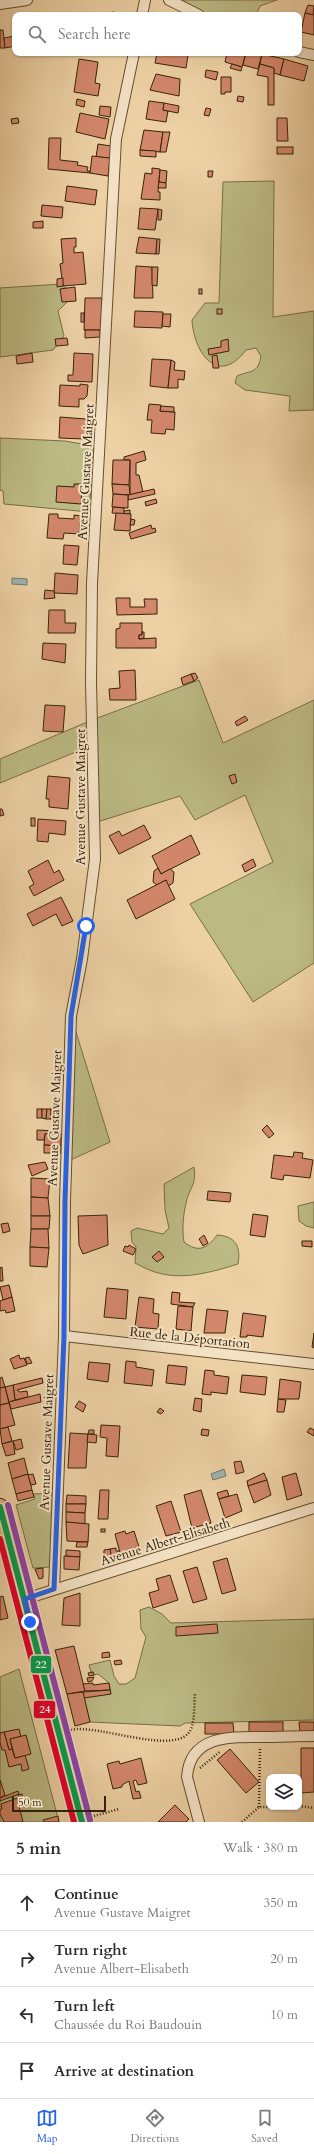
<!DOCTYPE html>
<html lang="en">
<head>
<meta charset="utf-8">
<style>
  body { margin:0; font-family:Cardo,serif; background:#f7f7f7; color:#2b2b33 }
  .controls { position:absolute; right:12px; bottom:12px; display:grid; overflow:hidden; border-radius:8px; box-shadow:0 1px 3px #0004 }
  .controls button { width:36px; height:36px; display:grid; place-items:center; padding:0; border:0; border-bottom:1px solid #e1e1e2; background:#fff; color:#2b2b33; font:20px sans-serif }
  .scale { position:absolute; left:12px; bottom:10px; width:94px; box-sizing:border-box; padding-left:4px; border:2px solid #36230b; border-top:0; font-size:11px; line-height:14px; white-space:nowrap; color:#36230b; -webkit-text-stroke:3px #f3e1c4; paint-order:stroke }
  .stop { position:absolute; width:12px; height:12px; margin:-9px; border:3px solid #2563eb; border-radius:50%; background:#fff }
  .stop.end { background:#2563eb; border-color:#fff; box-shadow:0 1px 4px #0008 }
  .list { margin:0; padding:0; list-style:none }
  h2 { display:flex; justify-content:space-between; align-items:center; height:52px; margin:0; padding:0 16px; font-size:17px }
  h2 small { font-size:13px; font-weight:400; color:#7c7c81 }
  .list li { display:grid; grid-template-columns:26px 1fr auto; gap:12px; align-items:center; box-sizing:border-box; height:56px; padding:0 16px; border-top:1px solid #e1e1e2 }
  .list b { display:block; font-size:15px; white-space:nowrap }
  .list p { margin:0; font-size:13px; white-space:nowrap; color:#7c7c81 }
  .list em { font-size:13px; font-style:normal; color:#7c7c81 }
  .icon { flex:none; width:22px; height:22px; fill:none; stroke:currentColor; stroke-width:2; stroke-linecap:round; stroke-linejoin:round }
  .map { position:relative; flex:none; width:314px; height:1822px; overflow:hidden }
  .search { position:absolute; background:#fff; box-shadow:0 1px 3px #0004; left:12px; right:12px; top:12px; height:44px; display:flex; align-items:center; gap:10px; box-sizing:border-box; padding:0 14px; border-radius:8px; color:#7c7c81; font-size:15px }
  .sheet { height:276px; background:#fff }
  nav { display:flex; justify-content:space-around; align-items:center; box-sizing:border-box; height:56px; border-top:1px solid #e1e1e2; background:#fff; font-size:11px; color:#7c7c81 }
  nav a { display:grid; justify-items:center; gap:2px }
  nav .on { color:#2563eb }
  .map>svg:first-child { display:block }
  .green { fill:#bcba84; stroke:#796e48 }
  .water { fill:#9fb4b3; stroke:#757a70 }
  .building { fill:#d3876b; stroke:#36230b }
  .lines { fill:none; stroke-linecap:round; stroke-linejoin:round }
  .minor-casing { stroke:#644e31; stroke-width:12 }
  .primary-casing { stroke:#36230b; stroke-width:18 }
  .path { stroke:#36230b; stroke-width:2.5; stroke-dasharray:1 2; stroke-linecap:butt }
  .minor { stroke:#f3e1c4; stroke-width:10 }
  .primary { stroke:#e6b872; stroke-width:16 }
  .bus-1-casing { stroke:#f3e1c4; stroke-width:9 }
  .bus-2-casing { stroke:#f3e1c4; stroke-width:9 }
  .bus-3-casing { stroke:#f3e1c4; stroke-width:9 }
  .bus-1 { stroke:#039f4e; stroke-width:6 }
  .bus-2 { stroke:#e4002b; stroke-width:6 }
  .bus-3 { stroke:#8e44ad; stroke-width:6 }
  .route { stroke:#2563eb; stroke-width:5 }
  .labels { text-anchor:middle; stroke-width:4; stroke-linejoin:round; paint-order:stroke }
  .street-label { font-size:13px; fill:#36230b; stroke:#f3e1c4 }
  .line-badge { stroke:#f3e1c4; stroke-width:1.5 }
  .badge-label { font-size:11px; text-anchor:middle; font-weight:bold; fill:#fff }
</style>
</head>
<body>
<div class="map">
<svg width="314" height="1822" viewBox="0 0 314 1822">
  <rect width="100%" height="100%" fill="#edd1a4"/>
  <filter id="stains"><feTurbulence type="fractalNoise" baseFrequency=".005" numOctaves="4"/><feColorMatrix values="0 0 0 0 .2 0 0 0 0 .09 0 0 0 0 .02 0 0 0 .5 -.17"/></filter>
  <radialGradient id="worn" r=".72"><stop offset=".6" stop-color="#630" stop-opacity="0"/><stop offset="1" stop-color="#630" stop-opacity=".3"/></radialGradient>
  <!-- green -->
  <g class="green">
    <polygon points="169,0 277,0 260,6 256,15 199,15"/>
    <path d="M 274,181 L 273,317 L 314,311 L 314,410 L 289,411 L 290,396 L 245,390 L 235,383 L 237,376 C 251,370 258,374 261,356 L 256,348 L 246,350 C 218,387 194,353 192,320 L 205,303 L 219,303 L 223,182 Z"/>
    <polygon points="61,284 69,290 72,297 58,311 64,336 53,350 0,357 0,288"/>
    <polygon points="0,438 65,441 94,446 89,512 4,504 3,491 0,490"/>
    <polygon points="199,680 223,743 314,700 314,963 253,1002 190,904 273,862 245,795 195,820 180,796 94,823 93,745 0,783 0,759 92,720"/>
    <polygon points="71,1016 110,1142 66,1162"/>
    <path d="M 194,1167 C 197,1186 189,1187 186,1203 C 183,1216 182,1230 184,1242 C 198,1253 207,1249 217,1235 C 236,1236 241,1247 238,1264 C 212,1272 182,1281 155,1272 C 148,1270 141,1266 135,1263 L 136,1247 L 132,1242 L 131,1231 L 137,1228 L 163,1234 L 169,1228 L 165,1210 L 164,1184 Z"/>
    <polygon points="314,1202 314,1228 306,1226 299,1221 298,1206"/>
    <polygon points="56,1493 52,1567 33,1568 16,1505 35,1499 33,1494"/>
    <polygon points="149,1607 162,1614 171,1623 314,1619 314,1720 185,1723 180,1726 90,1722 84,1698 111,1693 109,1683 98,1674 94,1675 93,1672 91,1672 89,1665 110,1660 114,1676 119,1684 126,1684 135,1678 146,1637 141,1629 140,1610"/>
    <polygon points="19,1669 59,1822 0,1822 0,1677"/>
  </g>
  <!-- water -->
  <g class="water">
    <polygon points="12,578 27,579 27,585 12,584"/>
    <polygon points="224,1469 226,1476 213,1480 211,1474"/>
  </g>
  <!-- building -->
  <g class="building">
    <polygon points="308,5 314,6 313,15 305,13"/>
    <polygon points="114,12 115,15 95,15"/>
    <polygon points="305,13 314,15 314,35 301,32"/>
    <polygon points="0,30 3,30 5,48 0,48"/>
    <polygon points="15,36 15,46 5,48 4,38"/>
    <polygon points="157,53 188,55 186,68 155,63"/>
    <polygon points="227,53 246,53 242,67 225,62"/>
    <polygon points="246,53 262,54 258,69 243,65"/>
    <polygon points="262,54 284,59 280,75 274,73 274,68 260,64"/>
    <polygon points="79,59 98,62 95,83 100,84 98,96 74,92"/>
    <polygon points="284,59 308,66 304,81 280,75"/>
    <polygon points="232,64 242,67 241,71 230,68"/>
    <polygon points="260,64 274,68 274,105 268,105 268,77 257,75"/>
    <polygon points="206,70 218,72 216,80 205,77"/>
    <polygon points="156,74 180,79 179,96 150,90"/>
    <polygon points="221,77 231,77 231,92 225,92 225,94 221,94"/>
    <polygon points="238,96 244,97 243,102 237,101"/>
    <polygon points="77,99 85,101 84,107 76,105"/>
    <polygon points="149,101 164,103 163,110 168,111 166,122 146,119"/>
    <polygon points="164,103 179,106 178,113 163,110"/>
    <polygon points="100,106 111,107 110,117 99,115"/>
    <polygon points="206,108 211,109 209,116 204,115"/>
    <polygon points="80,113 109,119 105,139 76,132"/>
    <polygon points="18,118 19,123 12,124 11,119"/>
    <polygon points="277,118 287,118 288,141 277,141"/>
    <polygon points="144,130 163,132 160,152 140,150"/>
    <polygon points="163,132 170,132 166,152 160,152"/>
    <polygon points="49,138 61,138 60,160 78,162 77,165 88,167 87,171 90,171 90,173 48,169"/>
    <polygon points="98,144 111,146 110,158 96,157"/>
    <rect x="277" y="147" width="16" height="7"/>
    <polygon points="140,150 156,151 156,157 140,156"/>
    <polygon points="92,156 110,158 108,176 90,173"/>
    <polygon points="152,168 160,169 158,192 160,192 160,200 141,199 145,173 152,174"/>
    <polygon points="160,170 167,171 166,183 159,182"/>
    <polygon points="208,171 213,171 212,177 208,177"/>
    <polygon points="159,182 166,183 166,188 158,188"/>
    <polygon points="67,186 97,190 95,205 65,201"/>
    <polygon points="42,205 63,207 62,218 41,216"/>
    <polygon points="140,208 158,209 155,230 138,229"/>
    <polygon points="158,209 162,210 161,220 158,220"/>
    <polygon points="43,221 43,228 33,228 33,222"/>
    <polygon points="139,237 157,239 156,254 136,253"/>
    <polygon points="76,238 76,247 74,247 74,253 83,252 86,284 63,286 60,264 63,263 61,239"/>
    <polygon points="157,239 160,239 159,254 156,254"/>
    <polygon points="136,266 152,267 153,298 134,298"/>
    <polygon points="152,267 158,267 157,286 152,285"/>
    <polygon points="63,278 63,286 57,287 57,279"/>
    <polygon points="75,287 76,301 62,302 60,289"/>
    <rect x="199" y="289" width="3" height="5"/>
    <polygon points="85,298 102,298 101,330 84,330"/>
    <rect x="217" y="309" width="5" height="5"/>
    <polygon points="135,311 163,312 162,328 134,327"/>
    <rect x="81" y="313" width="3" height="9"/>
    <polygon points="163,314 171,314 170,327 162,326"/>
    <polygon points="85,330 100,330 100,337 85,338"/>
    <polygon points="67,338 68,345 56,346 55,339"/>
    <polygon points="228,339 229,351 209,355 208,349 221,347 221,341"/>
    <polygon points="32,353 33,362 17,364 16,356"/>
    <polygon points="74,353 93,354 92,382 68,381 68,375 73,375"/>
    <polygon points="217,355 219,368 213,368 212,356"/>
    <polygon points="152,359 171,360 168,388 150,386"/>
    <polygon points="171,360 175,362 174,370 185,371 184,380 178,379 178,388 168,388"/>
    <polygon points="80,384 88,385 87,396 84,399 79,399 79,407 59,406 60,385 80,386"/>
    <polygon points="149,404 161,405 160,411 175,412 174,430 166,429 165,434 151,433 152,420 147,420"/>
    <polygon points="161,406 174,407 174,412 160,411"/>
    <polygon points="60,417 86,419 85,439 59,438"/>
    <polygon points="144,451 146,460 136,463 136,475 139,475 143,492 130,495 130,460 124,460 124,457"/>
    <polygon points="113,460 130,460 129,485 112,484"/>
    <polygon points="74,484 82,484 81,504 56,502 57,486 74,487"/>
    <polygon points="112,484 129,485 130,495 113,494"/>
    <polygon points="154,489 155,494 128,500 128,495"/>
    <polygon points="113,494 128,495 128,508 112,507"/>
    <polygon points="156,499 157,503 146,506 145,502"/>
    <polygon points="113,507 124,508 124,514 112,513"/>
    <polygon points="130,510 130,514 124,514 124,511"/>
    <polygon points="116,513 131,514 130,531 114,530"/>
    <polygon points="49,514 58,514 58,518 74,519 74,515 81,516 79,534 64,533 63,539 47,538"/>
    <polygon points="131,519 135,520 134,525 130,525"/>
    <polygon points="151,525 152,529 155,528 156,532 131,539 129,533"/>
    <polygon points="64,545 79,546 77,565 63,564"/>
    <polygon points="55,573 78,575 77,594 54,593"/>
    <polygon points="45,590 54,591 55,598 44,599"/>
    <polygon points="116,598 130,598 130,607 145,607 144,599 157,599 157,614 117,615"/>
    <polygon points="49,610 65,610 65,623 76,623 75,633 48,633"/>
    <polygon points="120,623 142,623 142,635 139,635 139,639 156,638 156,648 116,648 116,629 120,628"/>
    <polygon points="142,632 144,632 144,638 139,639 139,635 142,635"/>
    <polygon points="43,643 66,644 65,663 42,659"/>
    <polygon points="135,670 136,700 110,700 109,689 120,688 119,671"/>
    <polygon points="195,673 198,678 194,681 191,674"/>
    <polygon points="191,674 194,681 183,685 181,678"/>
    <polygon points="45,705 65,706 63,732 43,731"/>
    <polygon points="245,716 248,720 237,726 235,722"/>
    <polygon points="235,774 237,782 232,784 229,776"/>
    <polygon points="48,776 70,778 68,809 49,807 49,799 46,799"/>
    <polygon points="0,809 2,809 4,815 0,816"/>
    <rect x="31" y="818" width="4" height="8"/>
    <polygon points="38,819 66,821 65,835 49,833 48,842 37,841"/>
    <polygon points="144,825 151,838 119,854 109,836 119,831 122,836"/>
    <polygon points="191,835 200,854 161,874 152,856"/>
    <polygon points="253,859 256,866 245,872 242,865"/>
    <polygon points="48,860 54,873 59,870 64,880 34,896 29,887 34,884 28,871"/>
    <polygon points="158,868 161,874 170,869 174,872 173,883 168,886 166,880 157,885 153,882 154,871"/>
    <polygon points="166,880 175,899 136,919 127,900"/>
    <polygon points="61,897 73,921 62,926 56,914 33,926 27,914"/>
    <rect x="37" y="1109" width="5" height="9"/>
    <polygon points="42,1109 47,1109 46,1119 42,1118"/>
    <polygon points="47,1109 51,1109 51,1119 46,1119"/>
    <rect x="51" y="1109" width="5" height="10"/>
    <polygon points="267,1125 274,1134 269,1138 262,1130"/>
    <polygon points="37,1130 58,1131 58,1134 45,1134 44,1140 37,1140"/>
    <polygon points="45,1134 61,1134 61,1146 44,1145"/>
    <polygon points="44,1145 61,1146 61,1153 44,1153"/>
    <polygon points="294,1152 303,1153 302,1158 313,1160 310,1178 284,1175 283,1180 271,1178 274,1155 293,1157"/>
    <polygon points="45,1162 48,1169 32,1176 28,1165"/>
    <polygon points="31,1178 50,1179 48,1198 31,1197"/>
    <polygon points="208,1191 231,1193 230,1202 207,1200"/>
    <polygon points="31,1197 48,1198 50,1216 31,1216"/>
    <polygon points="253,1214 268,1216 265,1237 250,1235"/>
    <polygon points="107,1215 108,1245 83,1254 79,1245 78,1216"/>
    <polygon points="31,1216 50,1216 49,1229 31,1229"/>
    <polygon points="8,1223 10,1231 3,1233 1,1224"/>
    <polygon points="31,1229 48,1229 49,1248 30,1247"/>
    <polygon points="204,1235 208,1243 203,1246 199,1239"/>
    <polygon points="302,1241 312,1241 312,1247 302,1246"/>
    <polygon points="129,1245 136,1249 133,1255 123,1251 125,1246 128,1247"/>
    <polygon points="30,1247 49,1248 47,1267 30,1266"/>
    <polygon points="159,1251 164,1257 157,1262 152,1257"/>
    <polygon points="2,1267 3,1281 0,1281 0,1268"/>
    <polygon points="9,1285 12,1297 3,1300 0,1287"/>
    <polygon points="107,1288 128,1290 126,1319 104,1317"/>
    <polygon points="172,1292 180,1293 179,1302 195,1303 193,1307 171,1304"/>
    <polygon points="12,1297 15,1311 6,1313 5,1310 0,1311 0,1301"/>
    <polygon points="139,1297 154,1299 153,1313 159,1314 158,1329 135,1327"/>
    <polygon points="178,1306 193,1307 191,1331 176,1329"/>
    <polygon points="207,1309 228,1311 225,1333 204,1333"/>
    <polygon points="243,1313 266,1316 263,1337 247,1335 247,1337 240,1337"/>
    <polygon points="314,1333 314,1348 312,1347"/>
    <polygon points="19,1355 20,1359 24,1358 27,1365 14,1369 10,1359"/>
    <polygon points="29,1357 32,1363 27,1364 25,1358"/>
    <polygon points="126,1361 136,1362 136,1367 154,1370 152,1386 124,1383"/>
    <polygon points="89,1362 110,1364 108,1382 87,1379"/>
    <polygon points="168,1365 187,1367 185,1385 166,1383"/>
    <polygon points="205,1370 214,1371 214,1375 229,1377 227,1394 211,1392 211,1395 202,1394"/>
    <polygon points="242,1375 267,1377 265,1395 240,1392"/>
    <polygon points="2,1377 5,1387 0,1388 0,1378"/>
    <polygon points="42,1378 43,1383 17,1390 20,1392 27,1391 28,1397 15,1400 13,1385"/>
    <polygon points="280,1379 301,1382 299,1399 278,1399"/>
    <polygon points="13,1385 15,1400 9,1402 5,1387"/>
    <polygon points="5,1387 9,1403 0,1405 0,1388"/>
    <polygon points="40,1394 41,1402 11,1409 9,1402"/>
    <polygon points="195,1398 202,1399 201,1412 193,1410"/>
    <polygon points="278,1399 286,1400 284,1412 277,1412"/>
    <polygon points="79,1401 86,1405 83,1412 75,1407"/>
    <polygon points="9,1403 15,1425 0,1429 0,1405"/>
    <polygon points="160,1408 164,1411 161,1414 157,1412"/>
    <polygon points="101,1425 120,1426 118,1457 106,1456 107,1438 100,1437"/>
    <polygon points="8,1427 12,1441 2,1444 0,1429"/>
    <polygon points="310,1428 314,1430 314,1436 307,1432"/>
    <polygon points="202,1429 209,1430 208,1436 201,1435"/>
    <polygon points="89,1430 94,1430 94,1434 88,1434"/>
    <polygon points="70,1433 88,1434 86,1468 68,1468"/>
    <polygon points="88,1434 97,1435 96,1443 87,1442"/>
    <polygon points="21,1439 23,1448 16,1450 13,1441"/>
    <polygon points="13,1441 15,1454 6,1456 2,1444"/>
    <polygon points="24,1458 28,1474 12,1479 8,1463"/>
    <polygon points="241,1461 244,1472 236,1474 234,1462"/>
    <polygon points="264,1473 267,1480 248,1486 247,1481"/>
    <polygon points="296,1473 302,1495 287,1500 282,1477"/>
    <polygon points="28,1474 32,1490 16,1494 12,1479"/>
    <polygon points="33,1474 36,1484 31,1485 28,1475"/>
    <polygon points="267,1480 271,1495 254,1503 248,1486"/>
    <polygon points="32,1490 34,1497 18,1501 16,1494"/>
    <polygon points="100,1490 109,1490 108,1519 98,1519"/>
    <polygon points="201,1490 211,1523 192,1528 184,1495"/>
    <polygon points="227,1490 229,1496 219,1499 217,1493"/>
    <polygon points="237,1494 242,1511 225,1518 219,1499"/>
    <polygon points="67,1495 86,1496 86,1504 66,1504"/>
    <polygon points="171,1501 181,1532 166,1536 156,1506"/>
    <polygon points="66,1504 86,1504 85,1513 66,1512"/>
    <polygon points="66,1512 85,1513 85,1524 66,1522"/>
    <polygon points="66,1522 89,1524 88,1542 67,1541"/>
    <rect x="101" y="1529" width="4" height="3"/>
    <polygon points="125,1531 126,1534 134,1531 139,1547 120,1553 115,1534"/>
    <polygon points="77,1542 88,1542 87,1547 76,1547"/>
    <polygon points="116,1548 116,1551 119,1551 120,1558 112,1561 110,1549"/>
    <polygon points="110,1549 112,1561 104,1561 104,1550"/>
    <polygon points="66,1550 80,1551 80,1557 66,1556"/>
    <polygon points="64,1556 80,1557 79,1570 64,1569"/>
    <polygon points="227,1558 236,1590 222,1594 213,1562"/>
    <polygon points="197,1567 207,1599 193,1603 183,1571"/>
    <polygon points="43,1568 43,1578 39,1579 35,1569"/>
    <polygon points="170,1575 178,1600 153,1608 149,1593 159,1590 156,1579"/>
    <polygon points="80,1593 80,1626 62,1625 64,1598"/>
    <polygon points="3,1596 8,1618 0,1620 0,1597"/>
    <polygon points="217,1624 218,1633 176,1636 176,1627"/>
    <polygon points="74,1646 85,1691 67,1694 55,1650"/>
    <polygon points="109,1652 110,1657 102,1658 102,1653"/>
    <polygon points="121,1660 122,1664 115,1665 114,1661"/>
    <polygon points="93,1672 94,1675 89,1676 88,1673"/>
    <polygon points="94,1677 92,1681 88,1682 87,1678"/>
    <polygon points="93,1683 93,1685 109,1683 110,1690 85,1691 83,1684"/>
    <polygon points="110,1690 111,1694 84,1698 83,1692"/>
    <polygon points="83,1692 90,1722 75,1726 67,1694"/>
    <rect x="249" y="1722" width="34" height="11"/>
    <polygon points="299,1722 314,1722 314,1733 300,1733"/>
    <polygon points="205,1723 233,1723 234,1734 205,1734"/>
    <polygon points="19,1729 21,1737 10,1739 12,1749 9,1750 4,1732"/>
    <polygon points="4,1732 9,1750 12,1749 15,1758 25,1755 29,1769 22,1771 21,1764 9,1767 5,1750 2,1750 0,1742 0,1733"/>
    <polygon points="26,1735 31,1754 15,1758 10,1739"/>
    <polygon points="301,1748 314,1748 314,1792 301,1793"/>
    <polygon points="230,1749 259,1782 246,1793 217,1760"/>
    <polygon points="141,1758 147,1783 138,1785 136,1780 133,1781 136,1792 139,1791 141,1798 133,1799 129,1781 122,1785 122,1787 113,1789 107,1764 119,1761 120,1764"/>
    <polygon points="0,1780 5,1795 0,1798"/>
    <polygon points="18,1791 19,1794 0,1801 0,1798"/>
    <polygon points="22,1794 23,1799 20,1800 18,1795"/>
    <polygon points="17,1798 23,1822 4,1822 0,1814 0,1810 2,1809 1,1804"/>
    <polygon points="175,1805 189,1819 186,1822 158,1822"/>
    <polygon points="58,1816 59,1822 44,1822 43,1820"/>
  </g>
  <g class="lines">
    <defs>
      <g id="minor">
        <polyline points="169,0 199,15"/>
        <polyline points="0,4 27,0"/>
        <polyline points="142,15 145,0"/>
        <polyline points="299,52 314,55"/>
        <polyline points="64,1336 314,1364"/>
        <polyline points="54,1589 64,1336 65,1201 71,1016 82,959 95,859 91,682 92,583 116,139 134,53"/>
        <polyline points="25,1599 314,1508"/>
        <path d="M 199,1822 L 187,1777 C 190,1734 232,1737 264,1737 C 281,1737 297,1736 314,1736"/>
      </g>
      <polyline id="primary" points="0,1507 82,1822"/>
    </defs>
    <!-- minor casing -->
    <use href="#minor" class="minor-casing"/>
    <!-- primary casing -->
    <use href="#primary" class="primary-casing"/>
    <!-- path -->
    <g class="path">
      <path d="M 71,1730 C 96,1723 179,1758 191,1729 C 195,1719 194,1704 195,1693"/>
      <polyline points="200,1768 221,1751"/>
      <polyline points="299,1806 314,1808"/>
      <polyline points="259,1807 260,1748"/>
      <polyline points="94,1816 119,1809"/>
      <polyline points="242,1822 259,1807 269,1807"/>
    </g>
    <!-- minor -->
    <use href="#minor" class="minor"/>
    <!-- primary -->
    <use href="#primary" class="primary"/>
    <defs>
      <polyline id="bus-1" points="0,1507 82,1822"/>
      <polyline id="bus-2" points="0,1539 74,1822"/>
      <polyline id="bus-3" points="8,1505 90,1820"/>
    </defs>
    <!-- bus-1 casing -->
    <use href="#bus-1" class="bus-1-casing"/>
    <!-- bus-2 casing -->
    <use href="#bus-2" class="bus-2-casing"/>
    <!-- bus-3 casing -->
    <use href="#bus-3" class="bus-3-casing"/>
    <!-- bus-1 -->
    <use href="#bus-1" class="bus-1"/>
    <!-- bus-2 -->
    <use href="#bus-2" class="bus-2"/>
    <!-- bus-3 -->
    <use href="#bus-3" class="bus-3"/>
  </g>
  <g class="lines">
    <!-- route -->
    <polyline class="route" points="30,1622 25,1599 54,1589 64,1336 65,1201 71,1016 86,926"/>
  </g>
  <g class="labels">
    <!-- street labels -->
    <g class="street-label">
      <text transform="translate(85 472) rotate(-87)" y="5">Avenue Gustave Maigret</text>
      <text transform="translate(80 797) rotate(-90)" y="5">Avenue Gustave Maigret</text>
      <text transform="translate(54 1118) rotate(-88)" y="5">Avenue Gustave Maigret</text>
      <text transform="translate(190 1337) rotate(6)" y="5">Rue de la Déportation</text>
      <text transform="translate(46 1442) rotate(-88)" y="5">Avenue Gustave Maigret</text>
      <text transform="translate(165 1541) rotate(-17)" y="5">Avenue Albert-Elisabeth</text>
    </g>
  </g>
  <g class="line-badge">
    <rect x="30" y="1655" width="22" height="19" rx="4" fill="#039f4e"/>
    <rect x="33" y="1700" width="23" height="19" rx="4" fill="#e4002b"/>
  </g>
  <g class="badge-label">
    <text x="41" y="1668">22</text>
    <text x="45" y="1713">24</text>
  </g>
  <rect width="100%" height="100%" filter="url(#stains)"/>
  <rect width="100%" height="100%" fill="url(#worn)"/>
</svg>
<div class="controls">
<button><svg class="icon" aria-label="layers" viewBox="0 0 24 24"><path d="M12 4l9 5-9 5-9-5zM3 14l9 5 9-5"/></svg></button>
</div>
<div class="scale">50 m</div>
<div class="stop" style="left:86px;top:926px"></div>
<div class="stop end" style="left:30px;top:1622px"></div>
<div class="search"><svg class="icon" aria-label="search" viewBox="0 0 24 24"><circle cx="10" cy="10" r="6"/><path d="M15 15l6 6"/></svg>Search here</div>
</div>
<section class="sheet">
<h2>5 min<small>Walk · 380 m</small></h2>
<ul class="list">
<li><svg class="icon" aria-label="ahead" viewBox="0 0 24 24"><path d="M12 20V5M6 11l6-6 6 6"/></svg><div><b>Continue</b><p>Avenue Gustave Maigret</p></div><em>350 m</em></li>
<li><svg class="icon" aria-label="right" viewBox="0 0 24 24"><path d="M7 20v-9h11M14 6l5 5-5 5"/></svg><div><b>Turn right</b><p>Avenue Albert-Elisabeth</p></div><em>20 m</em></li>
<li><svg class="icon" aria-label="left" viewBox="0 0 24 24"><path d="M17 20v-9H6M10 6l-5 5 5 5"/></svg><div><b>Turn left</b><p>Chaussée du Roi Baudouin</p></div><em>10 m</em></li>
<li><svg class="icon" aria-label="arrive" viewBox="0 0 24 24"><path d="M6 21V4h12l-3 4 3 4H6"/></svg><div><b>Arrive at destination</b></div></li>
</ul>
</section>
<nav>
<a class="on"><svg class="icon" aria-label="map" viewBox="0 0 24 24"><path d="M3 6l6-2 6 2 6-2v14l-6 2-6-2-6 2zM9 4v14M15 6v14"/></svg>Map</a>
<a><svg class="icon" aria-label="directions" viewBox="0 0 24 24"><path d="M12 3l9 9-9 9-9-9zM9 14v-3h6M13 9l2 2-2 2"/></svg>Directions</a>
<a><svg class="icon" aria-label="saved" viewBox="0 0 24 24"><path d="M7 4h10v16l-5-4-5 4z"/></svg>Saved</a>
</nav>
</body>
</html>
